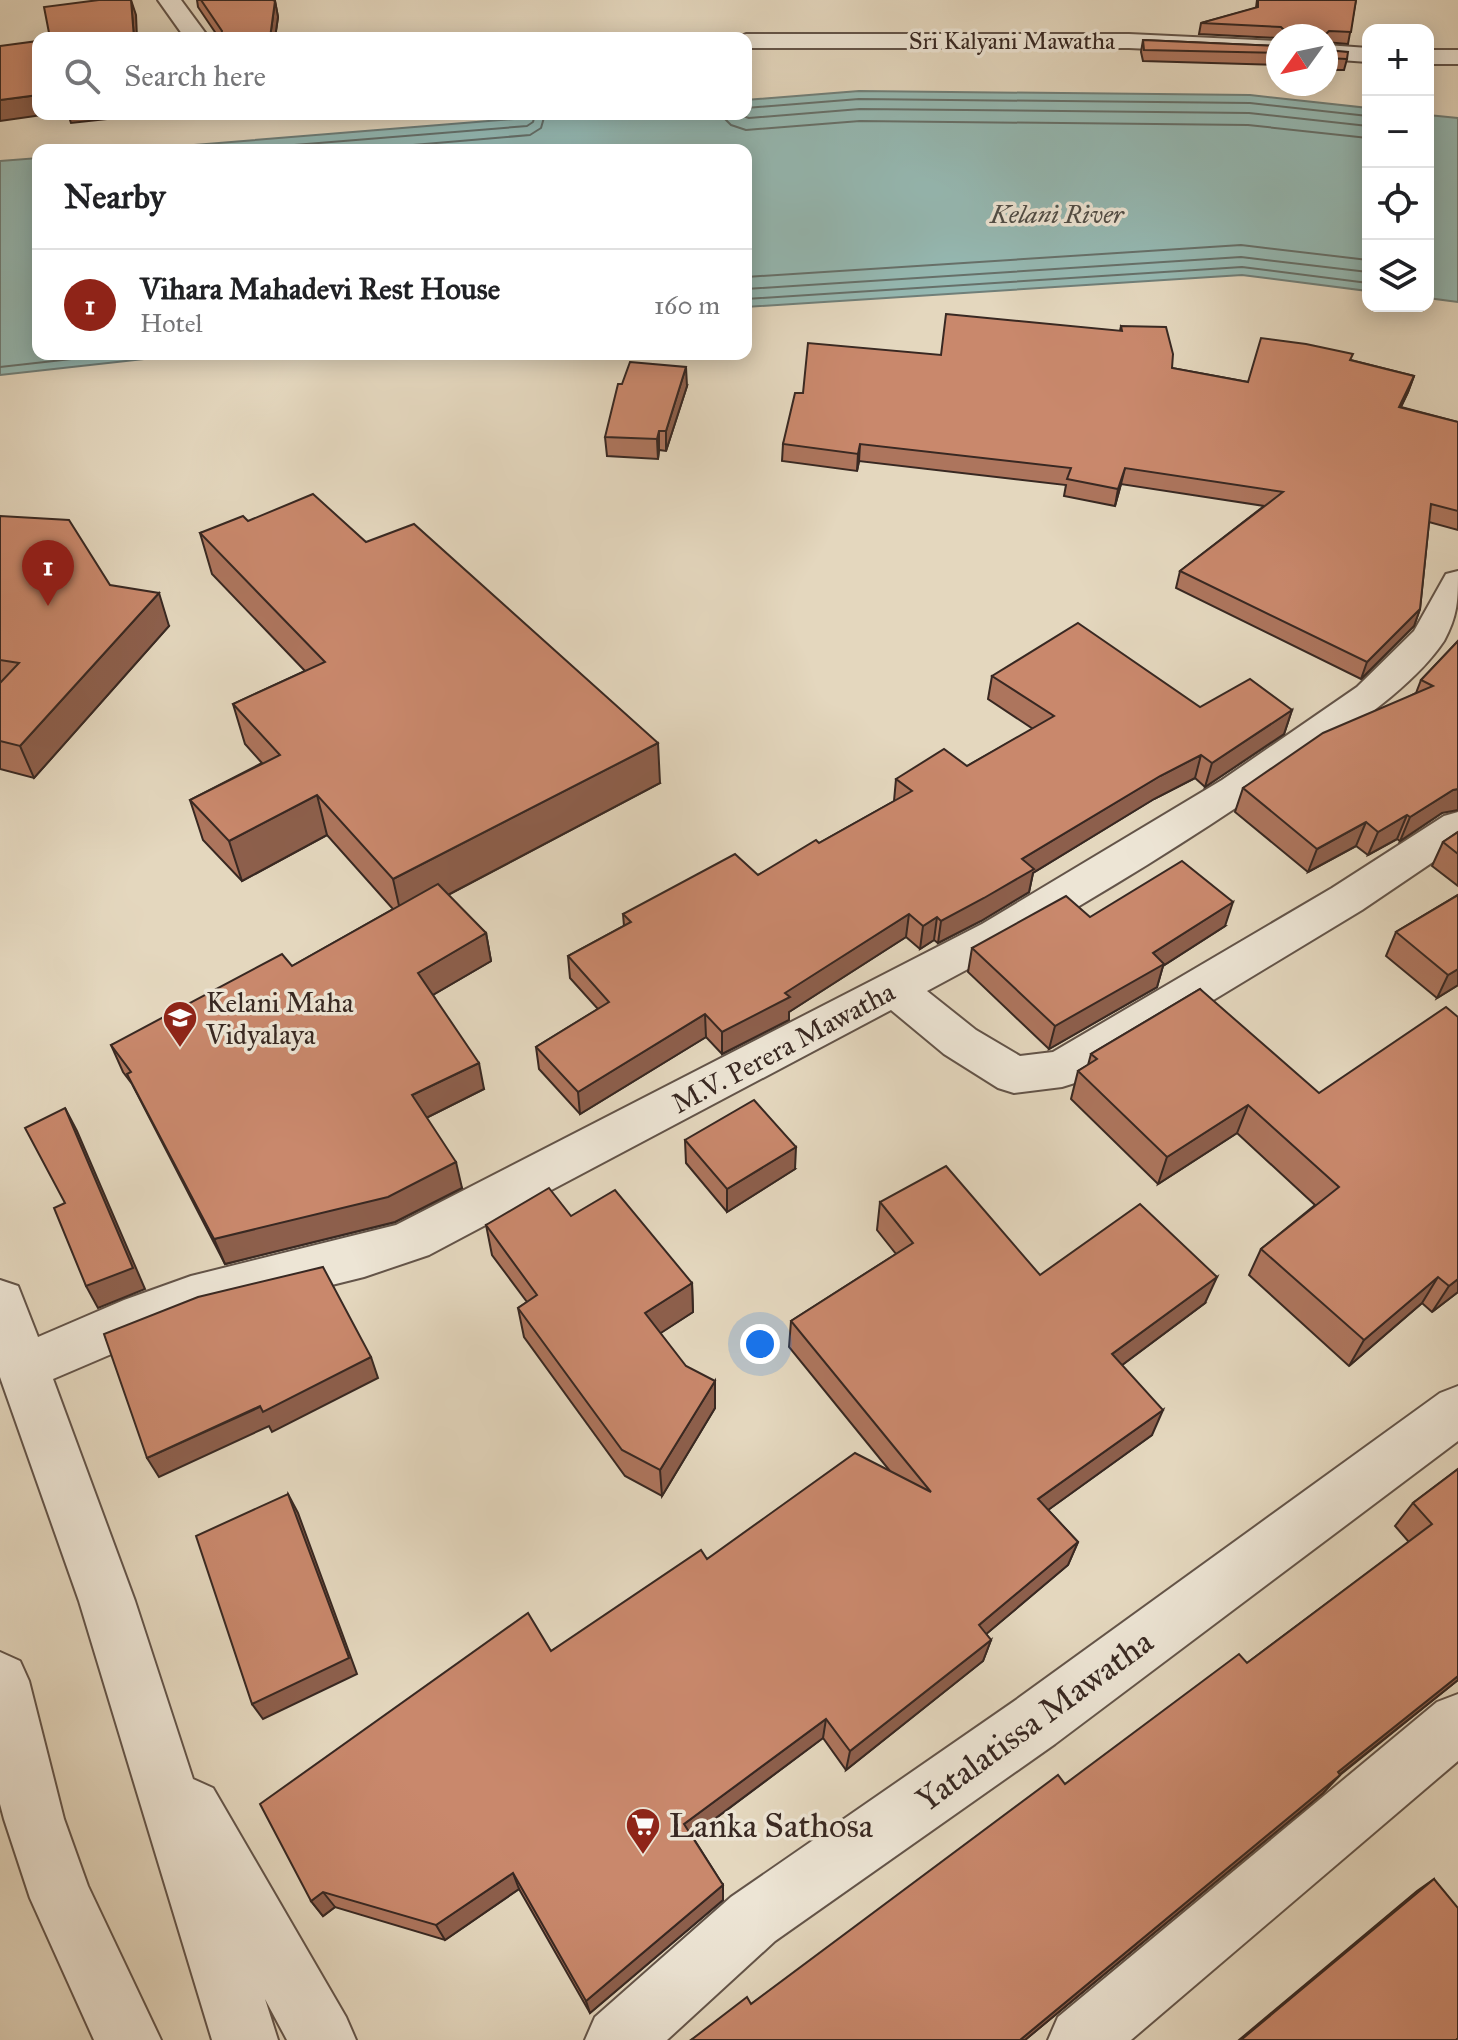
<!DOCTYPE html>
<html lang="en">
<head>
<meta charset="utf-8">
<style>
  body { margin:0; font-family:"IM FELL Great Primer",serif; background:#f2f2f2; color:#202124 }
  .controls { position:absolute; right:24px; top:24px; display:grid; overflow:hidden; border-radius:16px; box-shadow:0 4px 20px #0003 }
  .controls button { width:72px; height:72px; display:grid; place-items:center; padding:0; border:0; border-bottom:2px solid #e0e0e0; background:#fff; color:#202124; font:40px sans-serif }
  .compass { position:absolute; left:1266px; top:24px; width:72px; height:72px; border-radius:50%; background:#fff; box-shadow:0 4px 20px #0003; rotate:237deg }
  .you { position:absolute; left:760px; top:1344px; width:28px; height:28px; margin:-20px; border:6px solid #fff; border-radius:50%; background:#1a73e8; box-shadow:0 0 0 12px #1a73e833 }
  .badge { display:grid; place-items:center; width:52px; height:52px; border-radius:50%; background:#8f2418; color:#fff; font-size:26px; font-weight:700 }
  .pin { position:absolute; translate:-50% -66px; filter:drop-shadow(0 2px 4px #0008) }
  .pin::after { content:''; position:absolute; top:42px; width:28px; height:24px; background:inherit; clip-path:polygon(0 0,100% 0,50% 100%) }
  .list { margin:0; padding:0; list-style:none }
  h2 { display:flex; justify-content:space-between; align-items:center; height:104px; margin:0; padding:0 32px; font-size:34px }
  h2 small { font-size:26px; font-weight:400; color:#757577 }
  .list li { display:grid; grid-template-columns:52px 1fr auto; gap:24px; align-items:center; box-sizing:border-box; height:112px; padding:0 32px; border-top:2px solid #e0e0e0 }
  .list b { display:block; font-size:30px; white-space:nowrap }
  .list p { margin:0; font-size:26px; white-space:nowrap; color:#757577 }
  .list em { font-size:26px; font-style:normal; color:#757577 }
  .icon { flex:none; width:44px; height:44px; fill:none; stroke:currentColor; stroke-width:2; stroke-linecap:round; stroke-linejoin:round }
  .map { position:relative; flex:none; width:1458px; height:2040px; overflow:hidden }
  .search { position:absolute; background:#fff; box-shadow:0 4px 20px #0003; left:32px; top:32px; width:720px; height:88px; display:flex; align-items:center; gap:20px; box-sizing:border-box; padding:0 28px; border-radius:16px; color:#757577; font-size:30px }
  .panel { position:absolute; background:#fff; box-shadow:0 4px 20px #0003; left:32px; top:144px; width:720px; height:216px; border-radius:16px }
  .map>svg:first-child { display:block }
  .water { fill:#95b9b3; stroke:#707f79; stroke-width:2 }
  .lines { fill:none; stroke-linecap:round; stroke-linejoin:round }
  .shore { stroke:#66706a; stroke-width:2 }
  .minor-casing { stroke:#635449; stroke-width:4 }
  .minor { fill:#ede5d5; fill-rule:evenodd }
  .wall { fill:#ad755d; stroke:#382822; stroke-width:2 }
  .shaded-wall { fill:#8d5f4c; stroke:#382822; stroke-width:2 }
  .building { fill:#c9886c; stroke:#382822; stroke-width:2 }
  .labels { text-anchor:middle; stroke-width:7; stroke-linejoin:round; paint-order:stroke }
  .far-street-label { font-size:24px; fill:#382822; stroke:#ede5d5 }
  .far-water-label { font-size:26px; font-style:italic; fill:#4f4c46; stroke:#ede5d5 }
  .poi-label { font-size:28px; fill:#382822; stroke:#ede5d5; text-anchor:start }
  .street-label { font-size:28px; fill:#382822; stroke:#ede5d5 }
  .near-street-label { font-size:34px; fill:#382822; stroke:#ede5d5 }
  .near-poi-label { font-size:34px; fill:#382822; stroke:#ede5d5; text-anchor:start }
</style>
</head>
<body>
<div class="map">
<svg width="1458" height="2040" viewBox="0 0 1458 2040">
  <rect width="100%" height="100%" fill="#e4d7be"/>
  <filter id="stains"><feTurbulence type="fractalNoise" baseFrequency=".0025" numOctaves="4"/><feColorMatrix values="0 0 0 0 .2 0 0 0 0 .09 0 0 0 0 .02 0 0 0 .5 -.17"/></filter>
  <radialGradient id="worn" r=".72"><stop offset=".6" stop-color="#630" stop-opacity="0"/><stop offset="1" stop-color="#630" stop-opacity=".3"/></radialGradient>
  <!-- water -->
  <g class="water">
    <polygon points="859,91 1250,95 1368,108 1368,291 1242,275 746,307 746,150 132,150 575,114 746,114 746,100"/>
    <polygon points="1428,115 1458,118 1458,302 1428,298"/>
    <polygon points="38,158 38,354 189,354 0,375 0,161"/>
  </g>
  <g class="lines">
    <!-- shore -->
    <g class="shore">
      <polyline points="746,108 859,99 1250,103 1368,116"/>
      <polyline points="720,114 731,125 746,130 860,121 1248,125 1368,138"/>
      <polyline points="736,114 749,118 860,109 1249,113 1368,126"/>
      <polyline points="231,150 527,126 533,122 535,114"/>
      <polyline points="354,150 530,135 541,128 545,114"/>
      <polyline points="746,277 1241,245 1368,260"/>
      <polyline points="746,289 1241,257 1368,272"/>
      <polyline points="746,299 1242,267 1368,283"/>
      <polyline points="0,367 116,354"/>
    </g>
    <defs>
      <g id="minor">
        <polygon points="158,0 181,0 209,38 185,38"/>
        <polygon points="746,34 1129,34 1278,41 1278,55 1129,48 746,48 746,38 736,38"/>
        <polygon points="1326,45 1368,48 1368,62 1326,59"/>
        <rect x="1428" y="50" width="30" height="14"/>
        <path d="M 1458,571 C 1458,600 1458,615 1444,641 C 1414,686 1354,725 1311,756 C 1189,843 1059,921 927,991 L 976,1030 L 1020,1056 L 1053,1052 L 1332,888 L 1444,816 L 1458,812 L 1458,845 L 1362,910 L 1078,1082 L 1062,1087 L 1014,1093 L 998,1088 L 944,1054 L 891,1010 L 429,1255 L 364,1277 L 191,1320 L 53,1379 L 135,1601 L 193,1779 L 213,1788 L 346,2017 L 356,2040 L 287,2040 L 265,1999 L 278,2040 L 212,2040 L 79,1601 L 0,1377 L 0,1280 L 18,1286 L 38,1337 L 124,1300 L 191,1276 L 396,1225 L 982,924 L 1222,780 L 1357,687 L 1414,631 L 1446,574 Z"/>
        <polygon points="1458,1386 1458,1441 1055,1744 775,1941 667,2040 585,2040 595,2017 731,1897 1013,1702 1440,1393"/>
        <polygon points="0,1652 20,1661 29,1681 64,1819 88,1886 161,2040 94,2040 30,1898 4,1819 0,1804"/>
        <polygon points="1458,1694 1458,1761 1131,2040 1048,2040 1058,2017 1437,1702"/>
      </g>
    </defs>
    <!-- minor casing -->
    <use href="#minor" class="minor-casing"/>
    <!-- minor -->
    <use href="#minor" class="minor"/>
  </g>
  <!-- wall -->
  <g class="wall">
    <polygon points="197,0 273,0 275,1 278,17 275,38 219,38 198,7"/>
    <polygon points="1257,0 1356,0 1348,44 1326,42 1327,50 1347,59 1344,70 1326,70 1326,36 1278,36 1278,38 1199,34 1201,23 1256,8"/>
    <polygon points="1143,40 1278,46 1278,65 1143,61 1141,52"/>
    <polygon points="1121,326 1172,368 1248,382 1351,360 1414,376 1408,392 1401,407 1458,422 1458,530 1429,522 1420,609 1414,626 1361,679 1176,588 1180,571 1264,506 1121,484 1115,506 1064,496 1066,485 859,461 857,471 782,461 783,444 803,393 941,355 1120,331"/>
    <polygon points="687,386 666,451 659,450 658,459 607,456 605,437"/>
    <polygon points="0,516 110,585 169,626 34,778 0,769"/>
    <polygon points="248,521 366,542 660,783 448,895 486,933 491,961 433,995 484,1089 426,1118 462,1188 395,1222 225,1264 132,1084 123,1072 111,1045 292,966 393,909 327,835 242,881 203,840 190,800 262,763 245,744 233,704 305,671 212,574 200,533"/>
    <polygon points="1458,641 1442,813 1400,841 1397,839 1368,855 1356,846 1308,872 1235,812 1243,788 1416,693 1421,680"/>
    <polygon points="992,676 1200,707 1292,710 1284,734 1205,787 1195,778 1154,799 1033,873 1029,892 981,921 938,943 934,940 920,949 906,937 789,1012 789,1020 722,1054 706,1037 580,1114 539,1069 536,1047 598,1009 570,978 568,956 624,926 623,914 758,875 819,843 894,801 896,779 967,766 1033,729 988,699"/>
    <polygon points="1458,832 1458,886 1432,866 1443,842"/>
    <polygon points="1458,895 1458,985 1437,998 1386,956 1396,932"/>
    <polygon points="1090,917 1225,926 1163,966 1157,987 1049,1049 968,972 972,948"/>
    <polygon points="1200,989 1458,1292 1432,1312 1422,1303 1349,1366 1249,1275 1261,1249 1315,1205 1237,1133 1158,1184 1071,1099 1078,1071 1088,1065 1091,1054"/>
    <polygon points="685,1140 795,1169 727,1212 686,1163"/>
    <polygon points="880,1202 1040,1275 1205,1303 1122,1365 1152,1435 1048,1510 1078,1542 1068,1565 986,1634 991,1640 983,1661 846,1770 823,1738 692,1836 723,1885 723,1900 590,2013 519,1889 445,1940 335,1907 323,1916 311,1901 551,1651 707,1559 890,1471 789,1347 791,1321 896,1254 877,1230"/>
    <polygon points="571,1216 692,1283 693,1312 660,1333 715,1408 662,1496 625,1476 524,1337 518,1308 527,1302 492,1255 486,1225"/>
    <polygon points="1458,1469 1458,1680 1340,1775 1323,1793 1025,2040 691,2040 751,2004 1065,1784 1247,1663 1409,1542 1395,1526 1413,1503"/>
    <polygon points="1434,1879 1456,2040 1239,2040 1417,1891"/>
  </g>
  <!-- shaded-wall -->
  <g class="shaded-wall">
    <polygon points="131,0 136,15 137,38 134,38"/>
    <polygon points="275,1 278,17 275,38 270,38"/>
    <polygon points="38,95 38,114 49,114 0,121 0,100"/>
    <polygon points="68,114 143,114 143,115 71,123"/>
    <polygon points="686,367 687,386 666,451 666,431"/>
    <polygon points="1414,376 1408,392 1393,423 1399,407"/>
    <polygon points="659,431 659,450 658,459 657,439"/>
    <polygon points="860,444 859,461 857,471 858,454"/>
    <polygon points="1125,468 1121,484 1115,506 1118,489"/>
    <polygon points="159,593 169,626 34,778 20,746"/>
    <polygon points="1420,609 1414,626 1361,679 1367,662"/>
    <polygon points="1292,710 1284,734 1205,787 1212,763"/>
    <polygon points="658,743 660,783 402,919 393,879"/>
    <polygon points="1201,755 1195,778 1154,799 1033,873 1029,892 981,921 938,943 941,921 1022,859 1160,776"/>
    <polygon points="1458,789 1458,810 1442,813 1400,841 1410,817 1453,790"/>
    <polygon points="317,795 327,835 242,881 229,841"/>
    <polygon points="1407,815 1397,839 1368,855 1378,832"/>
    <polygon points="1366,822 1356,846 1308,872 1317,849"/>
    <polygon points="1233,902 1225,926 1163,966 1157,987 1049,1049 1055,1026 1153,953"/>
    <polygon points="909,914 906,937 789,1012 789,1020 722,1054 722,1032"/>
    <polygon points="937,917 934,940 920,949 923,926"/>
    <polygon points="486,933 491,961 424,1000 418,973"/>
    <polygon points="1458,969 1458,985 1437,998 1448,975"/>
    <polygon points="705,1014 706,1037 580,1114 578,1092"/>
    <polygon points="479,1063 484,1089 418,1122 412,1095"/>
    <polygon points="1248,1105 1237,1133 1158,1184 1167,1157"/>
    <polygon points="65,1108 77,1131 145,1289 98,1308 86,1286"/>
    <polygon points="796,1147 795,1169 727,1212 727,1189"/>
    <polygon points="456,1162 462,1188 395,1222 225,1264 214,1239"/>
    <polygon points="1217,1277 1205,1303 1102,1380 1112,1354"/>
    <polygon points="1438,1277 1422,1303 1349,1366 1364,1340"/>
    <polygon points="1458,1279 1458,1292 1432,1312 1449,1286"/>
    <polygon points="692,1283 693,1312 647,1342 645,1313"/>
    <polygon points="371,1357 378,1378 272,1432 269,1426 159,1477 147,1458"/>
    <polygon points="715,1381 715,1408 662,1496 660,1470"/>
    <polygon points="1163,1410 1152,1435 1030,1523 1038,1499"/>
    <polygon points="288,1494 298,1513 357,1674 263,1719 252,1704"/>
    <polygon points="1078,1542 1068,1565 972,1646 979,1625"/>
    <polygon points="991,1640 983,1661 846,1770 850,1751"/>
    <polygon points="1458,1676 1458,1680 1320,1790 1338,1772"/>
    <polygon points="826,1719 823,1738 685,1841 684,1824"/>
    <polygon points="1340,1775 1323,1793 1025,2040 1020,2040"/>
    <polygon points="513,1873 519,1889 445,1940 436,1925"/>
    <polygon points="723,1885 723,1900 590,2013 586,2001"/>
    <polygon points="323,1892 335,1907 323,1916 311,1901"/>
  </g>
  <!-- building -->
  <g class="building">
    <polygon points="99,0 131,0 134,38 50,38 44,7"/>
    <polygon points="201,0 273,0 275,1 270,38 221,38 222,31"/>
    <polygon points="1258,0 1356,0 1351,32 1329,31 1326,34 1326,36 1283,36 1284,30 1281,27 1201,23 1258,7"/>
    <polygon points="1326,38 1327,50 1348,52 1347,59 1326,58"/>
    <polygon points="1143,40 1278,46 1278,53 1144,50"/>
    <polygon points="38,41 38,95 0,100 0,46"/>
    <polygon points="946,314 1122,331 1121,326 1166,327 1173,354 1172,368 1248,382 1261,338 1306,344 1353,354 1350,360 1414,376 1399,407 1458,422 1458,511 1431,504 1420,609 1367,662 1180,571 1283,492 1125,468 1118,489 1067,479 1071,468 860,444 858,454 783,444 795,393 803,393 808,343 941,355"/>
    <polygon points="630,362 686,367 666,431 659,431 657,439 605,437 618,384 622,384"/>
    <polygon points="313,494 366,542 414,524 658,743 393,879 317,795 229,841 190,800 280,755 233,704 325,662 200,533 243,516 248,521"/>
    <polygon points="0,516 69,520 110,585 159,593 20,746 0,741 0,683 19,663 0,660"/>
    <polygon points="1078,623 1200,707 1250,679 1292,710 1212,763 1201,755 1160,776 1022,859 1034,869 984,898 941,921 937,917 923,926 909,914 785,993 790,997 722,1032 705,1014 578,1092 536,1047 609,1002 568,956 631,922 623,914 735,854 758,875 816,840 819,843 912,791 896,779 944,749 967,766 1054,716 992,676"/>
    <polygon points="1458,641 1458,789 1453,790 1410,817 1407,815 1378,832 1366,822 1317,849 1243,788 1323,733 1433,686 1421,680"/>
    <polygon points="1458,832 1458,854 1443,842"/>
    <polygon points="1182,861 1233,902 1153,953 1164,964 1055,1026 972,948 1066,896 1090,917"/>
    <polygon points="438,884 486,933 418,973 479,1063 412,1095 456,1162 388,1197 214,1239 127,1074 131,1072 111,1045 282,954 292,966"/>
    <polygon points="1458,895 1458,969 1448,975 1396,932"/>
    <polygon points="1200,989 1319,1093 1446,1007 1458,1017 1458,1279 1449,1286 1438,1277 1364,1340 1261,1249 1339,1187 1248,1105 1167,1157 1078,1071 1097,1059 1091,1054"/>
    <polygon points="754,1100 796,1147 727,1189 685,1140"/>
    <polygon points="65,1108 133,1268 86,1286 54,1208 65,1203 25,1128"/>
    <polygon points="946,1166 1040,1275 1140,1204 1217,1277 1112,1354 1163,1410 1038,1499 1078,1542 979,1625 991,1640 850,1751 826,1719 684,1824 723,1885 586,2001 513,1873 436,1925 323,1892 311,1901 260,1804 528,1613 551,1651 701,1550 707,1559 855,1453 931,1492 791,1321 913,1243 880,1202"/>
    <polygon points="549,1188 571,1216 615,1190 692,1283 645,1313 686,1366 715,1381 660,1470 622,1450 518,1308 537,1295 486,1225"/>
    <polygon points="323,1267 371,1357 263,1412 260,1406 147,1458 104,1334 198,1297"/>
    <polygon points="1458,1469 1458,1676 1338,1772 1340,1775 1020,2040 691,2040 747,1997 751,2004 1058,1775 1065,1784 1239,1654 1247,1663 1432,1524 1413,1503"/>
    <polygon points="288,1494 349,1658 252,1704 196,1536"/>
    <polygon points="1434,1879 1458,1908 1458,2038 1456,2040 1241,2040"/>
  </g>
  <!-- icons -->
  <defs>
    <symbol id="school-pin" viewBox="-11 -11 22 30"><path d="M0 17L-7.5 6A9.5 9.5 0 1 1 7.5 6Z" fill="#8f2418" stroke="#ede5d5"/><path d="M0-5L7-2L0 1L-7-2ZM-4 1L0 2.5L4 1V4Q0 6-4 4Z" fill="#fff"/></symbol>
    <symbol id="supermarket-pin" viewBox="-11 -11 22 30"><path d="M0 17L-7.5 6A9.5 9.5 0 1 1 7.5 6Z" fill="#8f2418" stroke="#ede5d5"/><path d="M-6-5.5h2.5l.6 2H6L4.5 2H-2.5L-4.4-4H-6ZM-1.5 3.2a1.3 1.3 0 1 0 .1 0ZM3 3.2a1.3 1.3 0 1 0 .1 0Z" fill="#fff"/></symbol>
  </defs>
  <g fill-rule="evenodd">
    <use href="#school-pin" x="160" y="998" width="40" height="54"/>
    <use href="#supermarket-pin" x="623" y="1805" width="40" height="54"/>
  </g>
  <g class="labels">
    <!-- far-street labels -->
    <g class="far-street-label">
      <text x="1012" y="49">Sri Kalyani Mawatha</text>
    </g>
    <!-- far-water labels -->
    <g class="far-water-label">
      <text x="1057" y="223">Kelani River</text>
    </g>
    <!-- poi labels -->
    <g class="poi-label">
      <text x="206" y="1012">Kelani Maha<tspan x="206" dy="32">Vidyalaya</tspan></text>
    </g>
    <!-- street labels -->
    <g class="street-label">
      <text transform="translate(783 1047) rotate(-28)" y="10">M.V. Perera Mawatha</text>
    </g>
    <!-- near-street labels -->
    <g class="near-street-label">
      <text transform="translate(1034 1720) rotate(-36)" y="12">Yatalatissa Mawatha</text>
    </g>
    <!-- near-poi labels -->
    <g class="near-poi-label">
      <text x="669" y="1837">Lanka Sathosa</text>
    </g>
  </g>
  <rect width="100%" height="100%" filter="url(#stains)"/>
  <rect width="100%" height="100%" fill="url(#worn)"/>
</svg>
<div class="controls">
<button>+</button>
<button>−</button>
<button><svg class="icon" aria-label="locate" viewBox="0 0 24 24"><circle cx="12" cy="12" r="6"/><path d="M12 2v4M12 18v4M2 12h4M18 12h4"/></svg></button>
<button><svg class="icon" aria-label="layers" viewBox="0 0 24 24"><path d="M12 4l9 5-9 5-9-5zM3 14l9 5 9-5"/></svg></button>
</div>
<svg class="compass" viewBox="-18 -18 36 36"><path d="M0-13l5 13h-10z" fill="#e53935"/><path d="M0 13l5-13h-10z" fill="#757577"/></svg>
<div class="you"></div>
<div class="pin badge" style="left:48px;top:606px">1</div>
<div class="search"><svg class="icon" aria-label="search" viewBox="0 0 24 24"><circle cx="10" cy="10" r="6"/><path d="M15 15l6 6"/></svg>Search here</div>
<section class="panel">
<h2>Nearby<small></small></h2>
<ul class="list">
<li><span class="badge">1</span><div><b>Vihara Mahadevi Rest House</b><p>Hotel</p></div><em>160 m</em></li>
</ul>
</section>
</div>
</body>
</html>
